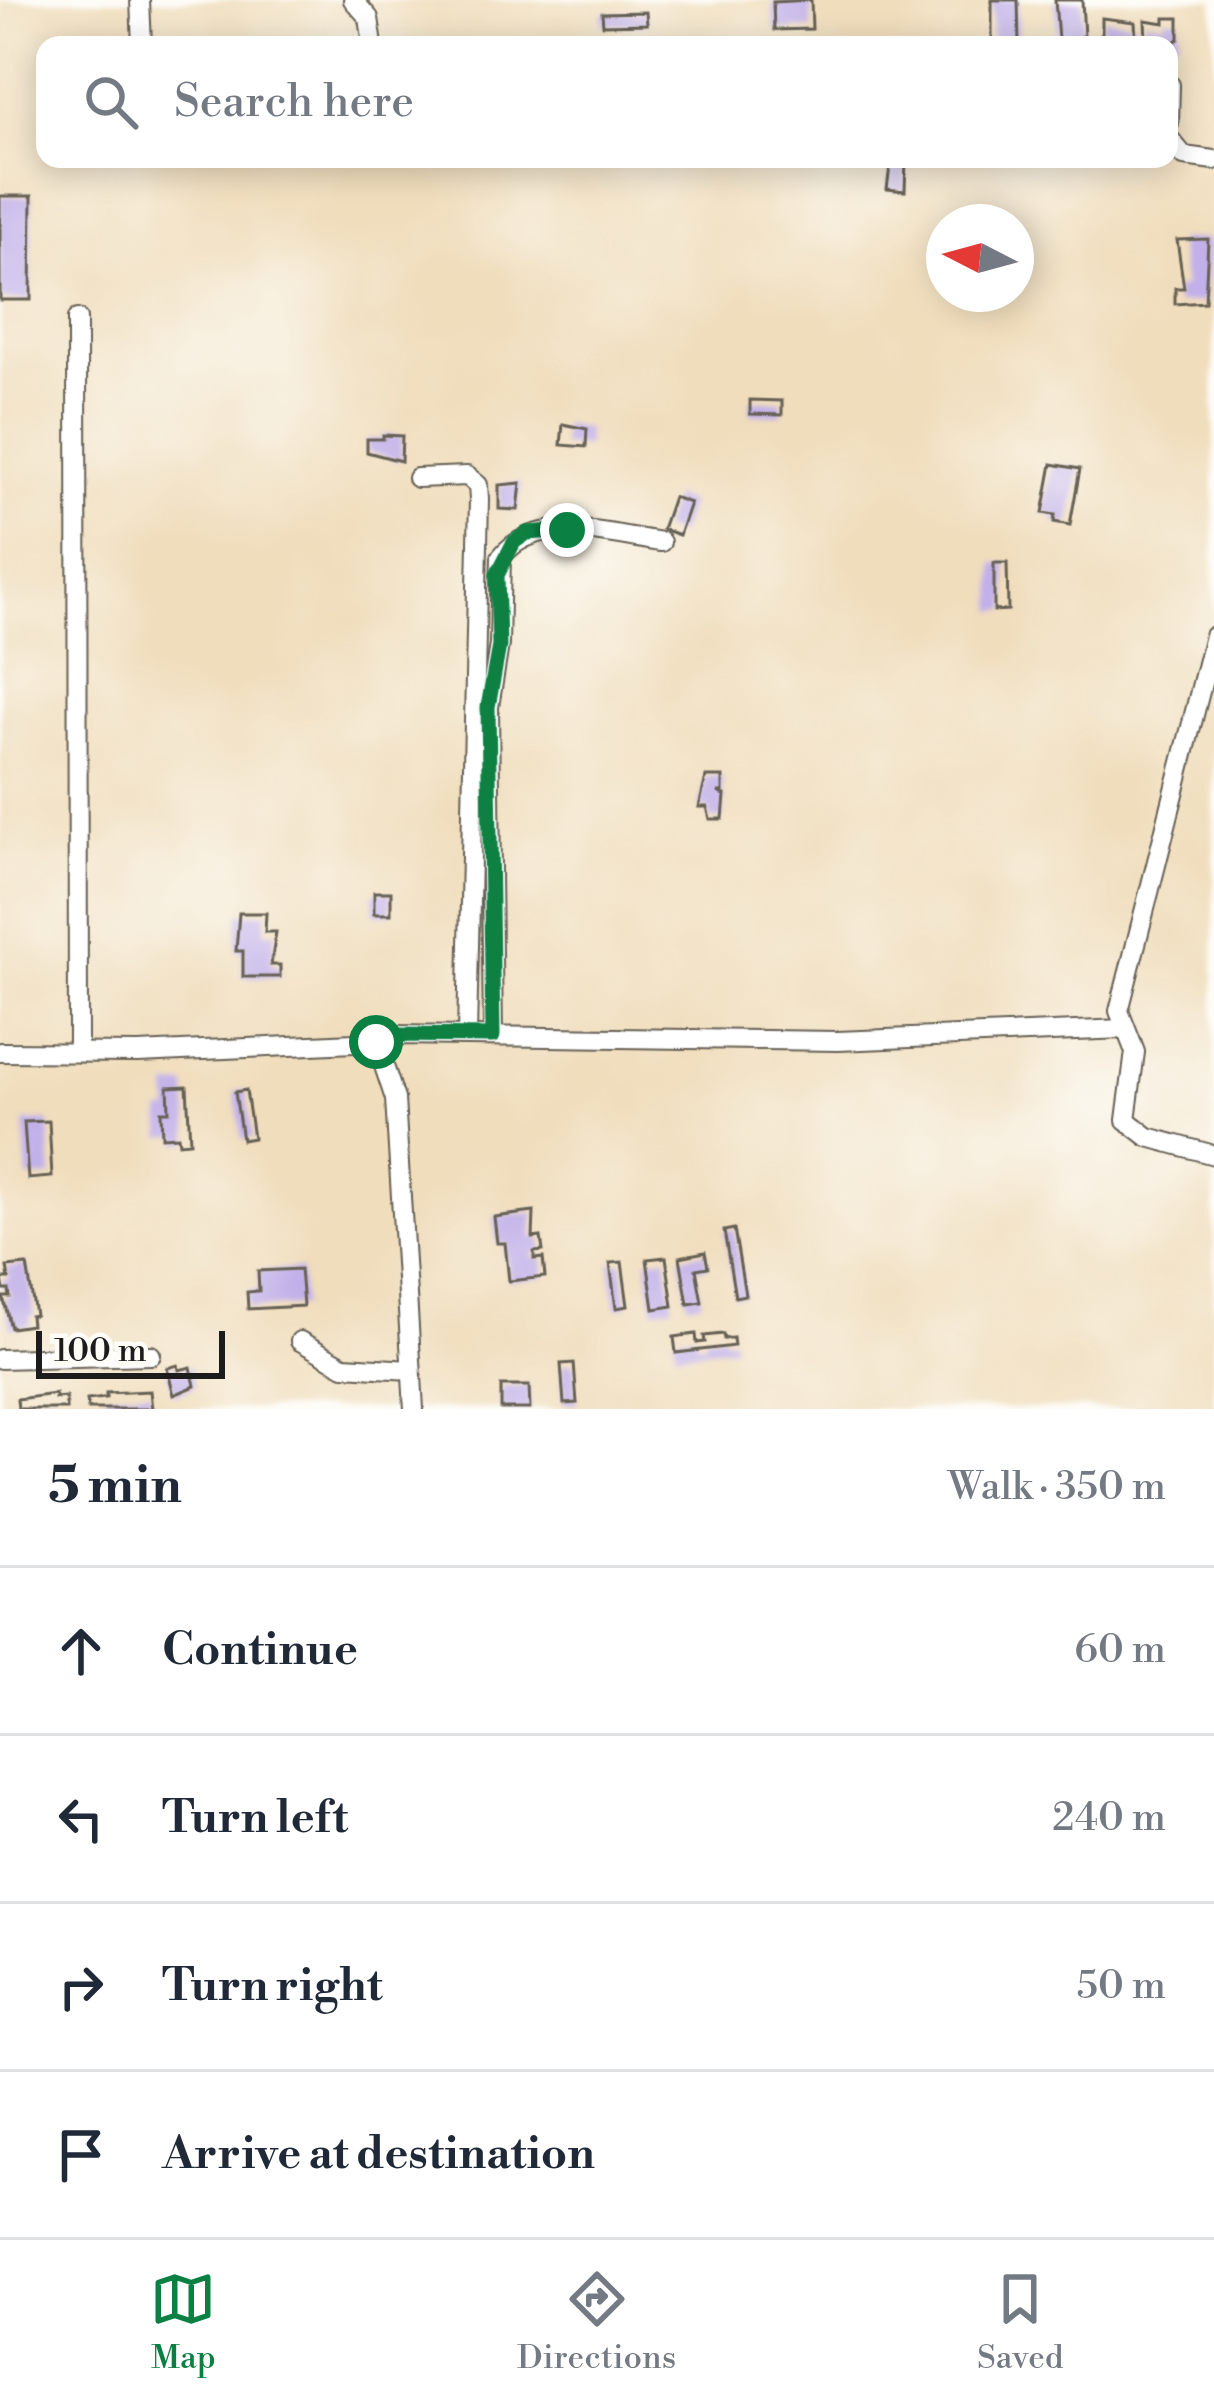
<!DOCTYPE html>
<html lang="en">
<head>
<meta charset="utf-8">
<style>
  body { margin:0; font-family:"Libre Bodoni",serif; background:#f6f6f7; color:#1f2937 }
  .compass { position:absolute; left:926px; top:204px; width:108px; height:108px; border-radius:50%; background:#fff; box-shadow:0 6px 30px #0003; rotate:276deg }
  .scale { position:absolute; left:36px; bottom:30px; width:189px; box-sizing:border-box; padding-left:12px; border:6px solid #1c1c1c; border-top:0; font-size:33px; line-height:42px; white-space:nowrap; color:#1c1c1c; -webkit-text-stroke:9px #fdfcf7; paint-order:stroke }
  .stop { position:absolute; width:36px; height:36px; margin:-27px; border:9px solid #0b8043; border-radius:50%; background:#fff }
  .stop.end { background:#0b8043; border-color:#fff; box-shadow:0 3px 12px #0008 }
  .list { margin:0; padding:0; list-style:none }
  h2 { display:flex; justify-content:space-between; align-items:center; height:156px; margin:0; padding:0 48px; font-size:51px }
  h2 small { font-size:39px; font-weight:400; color:#747a83 }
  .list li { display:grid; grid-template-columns:78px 1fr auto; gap:36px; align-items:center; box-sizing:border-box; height:168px; padding:0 48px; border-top:3px solid #e0e1e3 }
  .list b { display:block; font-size:45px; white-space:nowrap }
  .list em { font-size:39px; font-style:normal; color:#747a83 }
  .icon { flex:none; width:66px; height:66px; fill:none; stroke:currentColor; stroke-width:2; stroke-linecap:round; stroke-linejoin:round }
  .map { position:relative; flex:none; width:1214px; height:1409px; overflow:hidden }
  .search { position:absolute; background:#fff; box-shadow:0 6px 30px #0003; left:36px; right:36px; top:36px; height:132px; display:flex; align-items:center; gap:30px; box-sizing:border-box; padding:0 42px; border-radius:24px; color:#747a83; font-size:45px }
  .sheet { height:828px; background:#fff }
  nav { display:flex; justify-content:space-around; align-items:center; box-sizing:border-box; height:168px; border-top:3px solid #e0e1e3; background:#fff; font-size:33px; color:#747a83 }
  nav a { display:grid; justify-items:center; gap:6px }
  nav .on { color:#0b8043 }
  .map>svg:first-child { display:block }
  .building { fill:#c1b0e9 }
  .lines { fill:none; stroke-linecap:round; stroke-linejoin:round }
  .minor-casing { stroke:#666054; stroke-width:22 }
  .minor { stroke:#fff; stroke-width:18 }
  .route { stroke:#0b8043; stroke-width:15 }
</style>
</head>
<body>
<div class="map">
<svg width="1214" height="1409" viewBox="0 0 1214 1409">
  <rect width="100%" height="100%" fill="#fdfcf7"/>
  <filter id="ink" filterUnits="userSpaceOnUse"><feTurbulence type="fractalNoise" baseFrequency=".00833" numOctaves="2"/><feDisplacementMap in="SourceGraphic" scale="24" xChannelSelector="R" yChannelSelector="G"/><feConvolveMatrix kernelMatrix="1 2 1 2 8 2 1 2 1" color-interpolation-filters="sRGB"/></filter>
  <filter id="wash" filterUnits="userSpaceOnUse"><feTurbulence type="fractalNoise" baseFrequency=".004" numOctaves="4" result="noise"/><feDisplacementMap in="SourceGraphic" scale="48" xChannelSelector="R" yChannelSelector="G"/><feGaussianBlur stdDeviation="2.7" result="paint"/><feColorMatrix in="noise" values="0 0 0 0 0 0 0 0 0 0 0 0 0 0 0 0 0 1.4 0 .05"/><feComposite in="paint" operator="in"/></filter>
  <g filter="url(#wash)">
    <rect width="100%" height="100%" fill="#f0ddbc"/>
    <g id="blocks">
      <!-- building -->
      <g class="building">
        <polygon points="811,0 812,29 774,30 773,2"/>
        <polygon points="992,0 1018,0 1019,45 992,45"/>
        <polygon points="1055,0 1082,0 1084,37 1058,39"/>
        <polygon points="646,12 647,24 603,25 602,13"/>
        <polygon points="1102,18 1135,22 1136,40 1102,40"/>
        <polygon points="1165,18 1179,18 1179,39 1171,44 1146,40 1145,20 1165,23"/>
        <polygon points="891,159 906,159 905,191 887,189"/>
        <polygon points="0,196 32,196 31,300 0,300"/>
        <polygon points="1208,239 1205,302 1175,304 1175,288 1184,288 1177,240"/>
        <polygon points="750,400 782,401 782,415 750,414"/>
        <polygon points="563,424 587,429 586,447 561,445"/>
        <polygon points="383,435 402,436 401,461 367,452 367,439 383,439"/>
        <polygon points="1052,464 1080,469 1070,525 1054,522 1055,515 1043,513"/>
        <polygon points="521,483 518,510 499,509 499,485"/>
        <polygon points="673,497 690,503 679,535 662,529"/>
        <polygon points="994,563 1007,563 1008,610 994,611"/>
        <polygon points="706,777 723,777 723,792 718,792 725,795 723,819 710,819 707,807 699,807"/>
        <rect x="374" y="892" width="17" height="22"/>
        <polygon points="239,913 266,913 265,932 276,932 271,965 280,965 280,977 243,977 243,951 236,951"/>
        <polygon points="187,1086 190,1142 179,1143 178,1136 162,1137 161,1111 169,1111 168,1087"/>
        <polygon points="246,1090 253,1138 242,1140 235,1092"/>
        <polygon points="49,1121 52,1177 28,1179 24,1122"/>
        <polygon points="534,1212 533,1238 541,1237 543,1251 534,1252 534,1259 543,1258 545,1277 509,1281 505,1243 497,1243 494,1217"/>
        <polygon points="734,1229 745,1295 735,1297 724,1231"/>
        <polygon points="705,1252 708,1267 696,1269 702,1302 688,1304 680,1257"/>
        <polygon points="666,1257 673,1306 654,1309 647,1259"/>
        <polygon points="622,1262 628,1306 616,1308 610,1263"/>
        <polygon points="27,1265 35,1315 30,1316 31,1325 11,1328 3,1297 10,1297 9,1290 4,1290 2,1279 9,1279 7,1267"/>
        <polygon points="300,1269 303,1306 248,1309 247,1292 259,1291 258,1271"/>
        <polygon points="696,1334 697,1343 705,1342 704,1336 723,1334 724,1339 733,1338 734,1346 676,1353 674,1337"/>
        <polygon points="574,1363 577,1403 564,1404 561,1364"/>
        <polygon points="178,1365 179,1370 191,1367 195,1386 174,1395 167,1368"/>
        <polygon points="501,1386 529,1386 530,1409 501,1409"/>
        <polygon points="150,1391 152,1409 88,1409 87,1400 106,1398 106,1393"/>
        <polygon points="55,1394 55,1398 66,1397 66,1409 18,1409 17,1399"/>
      </g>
    </g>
  </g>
  <g filter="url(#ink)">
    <use href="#blocks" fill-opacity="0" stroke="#666054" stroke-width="3"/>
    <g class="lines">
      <defs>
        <g id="minor">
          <polyline points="140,0 142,45"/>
          <polyline points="353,0 369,18 373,45"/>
          <polyline points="1169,123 1170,85"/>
          <polyline points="1169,138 1184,156 1214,160"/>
          <polyline points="77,319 78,1052"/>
          <polyline points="417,478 467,476 478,485 479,499 467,1035"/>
          <polyline points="1214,636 1119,1011 1135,1052 1126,1120 1148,1137 1214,1155"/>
          <path d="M 493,1036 L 489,707 L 499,645 L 501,557 C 537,511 610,535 661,542"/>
          <polyline points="376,1042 394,1035 838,1041 1124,1029"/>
          <polyline points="0,1052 138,1053 376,1042 395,1099 414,1409"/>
          <polyline points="300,1341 344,1366 411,1370"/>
          <polyline points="0,1359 151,1355"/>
        </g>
      </defs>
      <!-- minor casing -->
      <use href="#minor" class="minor-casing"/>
      <!-- minor -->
      <use href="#minor" class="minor"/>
    </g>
  </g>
  <g class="lines" filter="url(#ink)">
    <!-- route -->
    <polyline class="route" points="376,1042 394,1035 493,1036 488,707 499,646 497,575 514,542 527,533 567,530"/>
  </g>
</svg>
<svg class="compass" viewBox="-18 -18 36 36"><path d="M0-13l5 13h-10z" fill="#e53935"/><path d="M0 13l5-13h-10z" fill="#747a83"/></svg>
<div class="scale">100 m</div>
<div class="stop" style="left:376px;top:1042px"></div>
<div class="stop end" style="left:567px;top:530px"></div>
<div class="search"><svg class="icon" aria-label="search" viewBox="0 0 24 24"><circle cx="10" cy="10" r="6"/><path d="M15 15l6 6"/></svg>Search here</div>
</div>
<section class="sheet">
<h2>5 min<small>Walk · 350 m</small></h2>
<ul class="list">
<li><svg class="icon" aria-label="ahead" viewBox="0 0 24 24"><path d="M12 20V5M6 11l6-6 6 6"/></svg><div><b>Continue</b></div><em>60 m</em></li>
<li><svg class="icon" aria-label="left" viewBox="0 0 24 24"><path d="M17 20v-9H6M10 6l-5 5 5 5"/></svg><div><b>Turn left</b></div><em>240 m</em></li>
<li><svg class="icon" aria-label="right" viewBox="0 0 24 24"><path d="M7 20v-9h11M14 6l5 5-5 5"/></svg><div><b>Turn right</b></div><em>50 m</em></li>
<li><svg class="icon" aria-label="arrive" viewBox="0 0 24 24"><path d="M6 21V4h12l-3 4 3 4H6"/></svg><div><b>Arrive at destination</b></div></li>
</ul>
</section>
<nav>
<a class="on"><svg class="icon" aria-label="map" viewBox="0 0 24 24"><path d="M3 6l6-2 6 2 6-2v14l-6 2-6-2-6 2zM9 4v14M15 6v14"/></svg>Map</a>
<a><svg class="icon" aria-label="directions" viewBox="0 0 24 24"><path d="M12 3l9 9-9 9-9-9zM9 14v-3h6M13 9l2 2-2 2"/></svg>Directions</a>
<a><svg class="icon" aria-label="saved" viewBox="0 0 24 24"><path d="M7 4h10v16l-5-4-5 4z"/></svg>Saved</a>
</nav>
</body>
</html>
